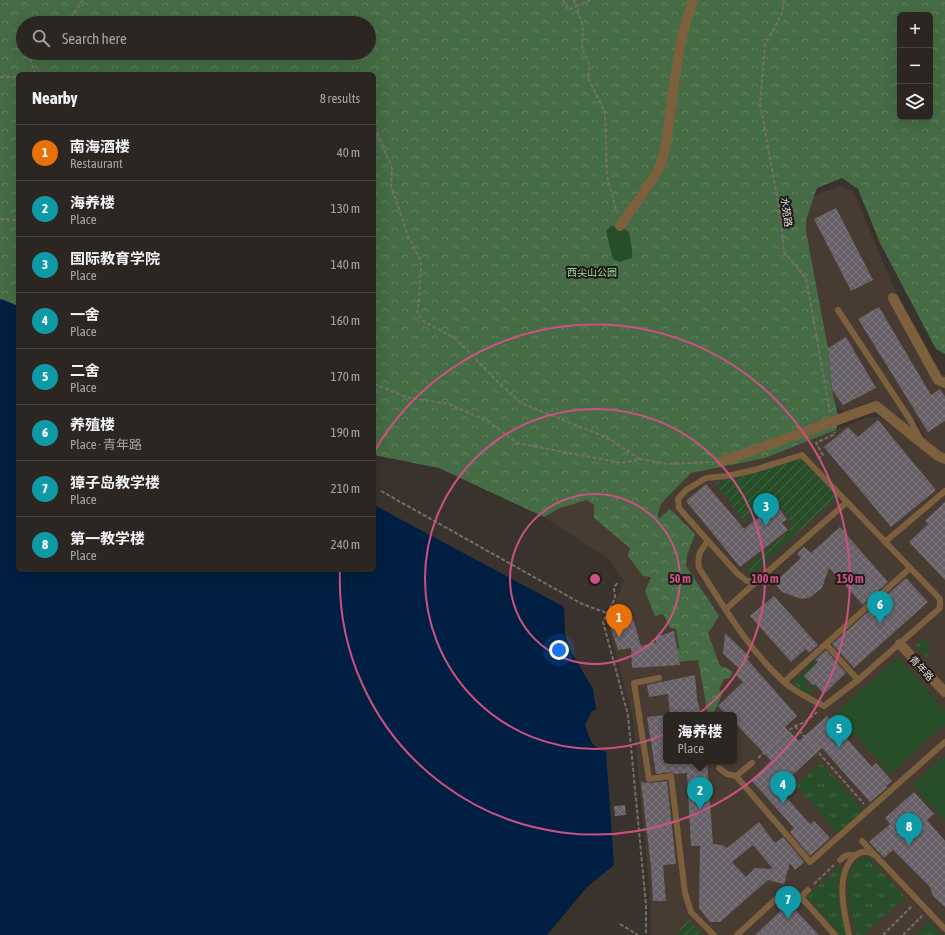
<!DOCTYPE html>
<html lang="en">
<head>
<meta charset="utf-8">
<style>
  body { margin:0; font-family:"Asap Condensed","Noto Sans SC",sans-serif; background:#38322f; color:#f1f3f6 }
  .controls { position:absolute; right:12px; top:12px; display:grid; overflow:hidden; border-radius:6px; box-shadow:0 4px 16px #0002 }
  .controls button { width:36px; height:36px; display:grid; place-items:center; padding:0; border:0; border-bottom:1px solid #484340; background:#2c2622; color:#f1f3f6; font:20px sans-serif }
  .you { position:absolute; left:559px; top:650px; width:14px; height:14px; margin:-10px; border:3px solid #fff; border-radius:50%; background:#1a73e8; box-shadow:0 0 0 6px #1a73e833 }
  .badge { display:grid; place-items:center; width:26px; height:26px; border-radius:50%; background:#ea580c; color:#fff; font-size:13px; font-weight:700 }
  .pin { position:absolute; translate:-50% -33px; filter:drop-shadow(0 1px 2px #0008) }
  .pin::after { content:''; position:absolute; top:21px; width:14px; height:12px; background:inherit; clip-path:polygon(0 0,100% 0,50% 100%) }
  .popup { position:absolute; left:663px; top:712px; width:74px; height:52px; box-sizing:border-box; display:grid; place-content:center; border-radius:6px; background:#2c2622; filter:drop-shadow(0 1px 3px #0005); font-size:13px; white-space:nowrap; color:#a6a5a5 }
  .popup b { font-size:15px; color:#f1f3f6 }
  .popup::after { content:''; position:absolute; left:50%; top:100%; margin-left:-8px; border:8px solid transparent; border-top-color:#2c2622 }
  .list { margin:0; padding:0; list-style:none }
  h2 { display:flex; justify-content:space-between; align-items:center; height:52px; margin:0; padding:0 16px; font-size:17px }
  h2 small { font-size:13px; font-weight:400; color:#a6a5a5 }
  .list li { display:grid; grid-template-columns:26px 1fr auto; gap:12px; align-items:center; box-sizing:border-box; height:56px; padding:0 16px; border-top:1px solid #484340 }
  .list b { display:block; font-size:15px; white-space:nowrap }
  .list p { margin:0; font-size:13px; white-space:nowrap; color:#a6a5a5 }
  .list em { font-size:13px; font-style:normal; color:#a6a5a5 }
  .icon { flex:none; width:22px; height:22px; fill:none; stroke:currentColor; stroke-width:2; stroke-linecap:round; stroke-linejoin:round }
  .map { position:relative; flex:none; width:945px; height:935px; overflow:hidden }
  .search { position:absolute; background:#2c2622; box-shadow:0 4px 16px #0002; left:16px; top:16px; width:360px; height:44px; display:flex; align-items:center; gap:10px; box-sizing:border-box; padding:0 14px; border-radius:22px; color:#a6a5a5; font-size:15px }
  .panel { position:absolute; background:#2c2622; box-shadow:0 4px 16px #0002; left:16px; top:72px; width:360px; height:500px; border-radius:6px }
  .map>svg:first-child { display:block }
  .built { fill:#483b32; fill-rule:evenodd }
  .grass { fill:url(#grass-tufts) }
  .forest { fill:url(#forest-crowns); fill-rule:evenodd }
  .garden { fill:url(#garden-furrows) }
  .pitch { fill:#274d29 }
  .water { fill:#011f42 }
  .building { fill:url(#building-cross-hatch); fill-rule:evenodd }
  .lines { fill:none; stroke-linecap:round; stroke-linejoin:round }
  .path { stroke:#756e6a; stroke-width:2; stroke-dasharray:4 2; stroke-linecap:butt }
  .service { stroke:#7c603e; stroke-width:6 }
  .minor { stroke:#7c603e; stroke-width:10 }
  .ring { fill:none; stroke:#cb5280; stroke-width:2 }
  .labels { text-anchor:middle; stroke-width:4; stroke-linejoin:round; paint-order:stroke }
  .street-label { font-size:10px; fill:#dfdad7; stroke:#1e1b19 }
  .park-label { font-size:10px; fill:#9dda9d; stroke:#1e1b19 }
  .centre { fill:#cb5280; stroke:#1e1b19; stroke-width:2 }
  .ring-label { font-size:12px; text-anchor:middle; font-weight:bold; fill:#cb5280; stroke:#1e1b19; stroke-width:4; stroke-linejoin:round; paint-order:stroke }
</style>
</head>
<body>
<div class="map">
<svg width="945" height="935" viewBox="0 0 945 935">
  <defs>
    <pattern id="grass-tufts" width="24" height="20" patternUnits="userSpaceOnUse"><rect width="24" height="20" fill="#274d29"/><path d="M3 7l-1-3M5 7V3M7 7l1-3M15 17l-1-3M17 17v-4M19 17l1-3" fill="none" stroke="#466647"/></pattern>
    <pattern id="forest-crowns" width="20" height="18" patternUnits="userSpaceOnUse"><rect width="20" height="18" fill="#456c45"/><path d="M2 6a3 3 0 1 1 6 0M12 15a3 3 0 1 1 6 0" fill="none" stroke="#5f805f"/></pattern>
    <pattern id="garden-furrows" width="10" height="10" patternUnits="userSpaceOnUse"><rect width="10" height="10" fill="#274d29"/><path d="M-1 1l2-2M0 10L10 0M9 11l2-2" fill="none" stroke="#466647"/></pattern>
    <pattern id="building-cross-hatch" width="8" height="8" patternUnits="userSpaceOnUse"><rect width="8" height="8" fill="#676067"/><path d="M0 0l8 8M0 8l8-8" fill="none" stroke="#7c767c"/></pattern>
  </defs>
  <rect width="100%" height="100%" fill="#3a322d"/>
  <!-- built -->
  <g class="built">
    <polygon points="839,186 853,191 894,288 942,375 945,375 945,455 927,444 917,421 907,426 887,410 872,400 845,414 836,405 832,390 828,348 806,231 806,220 814,196"/>
    <path d="M 868,417 L 880,417 L 940,461 L 945,463 L 945,935 L 651,935 L 650,896 L 633,719 L 619,665 L 607,623 L 624,581 L 610,560 L 544,517 L 560,508 L 673,476 L 765,458 ZM 666,715 L 734,715 L 734,761 L 666,761 Z"/>
  </g>
  <!-- grass -->
  <g class="grass">
    <path d="M 923,638 C 930,644 932,651 926,658 L 915,646 Z"/>
    <polygon points="814,662 817,662 822,668 805,684 809,689 815,684 817,686 807,695 793,683"/>
    <polygon points="821,763 863,810 837,833 796,785"/>
    <path d="M 862,857 L 869,857 L 905,897 L 864,935 L 856,935 C 851,913 843,886 853,865 C 855,861 859,859 862,857 Z"/>
    <path d="M 840,865 C 843,875 838,884 838,894 C 838,908 843,922 847,935 L 841,935 L 807,897 Z"/>
    <polygon points="929,921 942,935 916,935"/>
  </g>
  <!-- forest -->
  <path class="forest" d="M 0,0 L 945,0 L 945,354 L 936,349 L 880,243 L 858,189 L 842,178 L 817,188 L 806,220 L 806,231 L 828,348 L 832,390 L 839,419 L 836,430 L 765,458 L 691,473 L 672,492 L 661,504 L 658,513 L 658,519 L 670,509 L 695,534 L 687,555 L 686,566 L 719,616 L 708,633 L 720,666 L 727,668 L 733,672 L 730,678 L 724,679 L 719,689 L 722,695 L 713,715 L 708,715 L 698,660 L 678,662 L 674,650 L 679,648 L 676,629 L 670,628 L 663,614 L 655,616 L 645,591 L 651,577 L 643,576 L 628,556 L 630,548 L 594,518 L 594,505 L 587,500 L 560,508 L 544,517 L 439,468 L 374,455 L 374,74 L 18,74 L 18,306 L 1,299 L 0,300 ZM 900,15 L 930,15 L 930,117 L 900,117 ZM 23,23 L 369,23 L 369,53 L 23,53 Z"/>
  <!-- garden -->
  <g class="garden">
    <polygon points="802,459 837,497 753,573 746,567 789,532 790,518 778,504 769,503 745,522 715,483"/>
    <polygon points="688,919 703,935 676,935"/>
  </g>
  <!-- pitch -->
  <g class="pitch">
    <polygon points="611,226 620,226 629,232 632,250 632,258 619,262 613,259 606,231"/>
    <polygon points="898,657 945,710 945,724 890,774 836,713"/>
    <polygon points="945,755 945,821 912,785"/>
  </g>
  <!-- water -->
  <path class="water" d="M 1,299 L 18,306 L 18,570 L 374,570 L 374,505 L 564,607 L 565,633 L 569,648 L 593,689 L 596,709 L 592,711 L 585,725 C 590,739 591,747 606,752 L 614,865 L 587,887 L 547,935 L 0,935 L 0,300 Z"/>
  <!-- building -->
  <g class="building">
    <polygon points="836,208 873,280 851,291 814,219"/>
    <polygon points="879,307 931,395 940,389 945,396 945,421 928,432 858,319"/>
    <polygon points="846,337 876,388 843,405 832,390 828,348"/>
    <polygon points="878,420 936,490 891,527 824,447 848,427 858,437"/>
    <polygon points="706,484 744,529 769,509 771,512 778,507 787,519 782,523 788,530 740,567 686,501"/>
    <polygon points="945,502 945,580 909,542 928,524 925,521"/>
    <polygon points="840,527 888,582 863,605 829,568 822,588 809,598 801,599 782,592 774,583 801,558 797,554 804,547 811,553"/>
    <polygon points="906,578 928,602 854,668 832,644"/>
    <polygon points="774,596 818,645 809,653 806,649 791,662 750,616"/>
    <polygon points="632,615 641,646 656,642 656,637 674,631 680,665 632,668 631,648 618,650 610,625 612,622"/>
    <polygon points="725,633 750,657 747,659 797,716 785,727 799,741 827,716 872,767 876,763 892,781 886,786 888,787 870,802 822,748 778,788 810,824 814,821 830,838 810,856 790,832 794,828 751,780 771,761 734,722 734,715 727,715 718,706 743,682 735,674 740,669 723,654"/>
    <polygon points="826,650 846,673 824,694 815,684 813,685 804,676 818,662 815,660"/>
    <polygon points="695,675 697,698 701,715 670,715 668,694 649,697 647,685"/>
    <path d="M 666,715 L 666,761 L 707,761 L 713,844 L 722,845 L 727,848 L 759,822 L 775,843 L 783,837 L 804,862 L 795,870 L 790,863 L 784,884 L 768,880 L 720,922 L 710,922 L 699,908 L 700,846 L 691,846 L 687,773 L 675,774 L 670,772 L 656,774 L 647,717 ZM 753,845 L 773,869 L 755,868 L 746,877 L 732,862 Z"/>
    <polygon points="667,781 676,864 663,865 666,901 653,901 651,867 641,782 650,783"/>
    <polygon points="914,792 934,814 927,820 945,841 945,907 933,896 930,887 893,850 884,858 869,842 890,824 885,818"/>
    <polygon points="625,805 626,815 615,816 614,806"/>
    <polygon points="789,903 819,935 755,935"/>
  </g>
  <g class="lines">
    <!-- path -->
    <g class="path">
      <polyline points="563,0 568,10 576,6 583,26 582,49 590,65 588,78 605,112 607,176 617,213"/>
      <polyline points="574,0 576,6 592,0"/>
      <polyline points="784,0 783,11 765,45 760,103 781,219 784,252 806,278 830,412"/>
      <polyline points="67,23 83,0"/>
      <polyline points="35,74 30,58 38,53"/>
      <polyline points="0,77 18,77"/>
      <polyline points="377,133 392,168 391,186 399,209 408,236 421,262 419,302 417,312 423,321 456,339 498,382 521,403 610,439 640,459"/>
      <polyline points="0,219 18,220"/>
      <polyline points="374,384 406,397 449,404 488,421 517,443 622,463 640,459 668,464 710,462"/>
      <polyline points="818,459 823,455 816,443 835,434 834,432"/>
      <polyline points="381,491 582,604 607,613"/>
      <polyline points="617,583 614,588 615,598 603,622 628,715 646,905 646,935"/>
      <polyline points="795,726 864,804"/>
      <polyline points="758,758 788,731 795,726 805,722 817,712"/>
      <polyline points="814,884 834,865"/>
      <polyline points="620,924 638,935"/>
      <polyline points="883,935 912,906"/>
      <polyline points="903,935 922,916"/>
    </g>
    <!-- service -->
    <g class="service">
      <polyline points="838,310 909,418 922,442"/>
      <path d="M 802,455 L 940,599 L 940,608 L 858,680 L 824,706 C 810,699 795,692 784,682 C 749,650 724,607 699,568 C 697,555 700,551 708,541 L 679,508 L 678,499 L 686,490 L 706,478 L 727,476 L 754,470 Z"/>
      <polyline points="708,541 738,574 747,581 756,582 847,502"/>
      <polyline points="885,542 945,491"/>
      <polyline points="726,609 756,582"/>
      <polyline points="826,644 858,680"/>
      <polyline points="659,678 634,683 649,779 671,776 685,893 691,912 714,935"/>
      <polyline points="784,682 910,568"/>
      <polyline points="752,763 736,776 810,862 945,742"/>
      <polyline points="719,768 727,774 736,776"/>
      <polyline points="862,841 873,853"/>
      <path d="M 840,860 C 845,855 848,854 855,856"/>
      <polyline points="801,897 808,890"/>
      <polyline points="737,935 776,899 787,895 801,897 835,935"/>
      <path d="M 849,935 C 844,913 834,872 856,855 C 863,850 869,851 876,856 L 945,929"/>
    </g>
    <!-- minor -->
    <g class="minor">
      <polyline points="620,226 650,183 661,165 667,138 673,89 682,36 693,0"/>
      <polyline points="893,298 938,380 945,383"/>
      <polyline points="721,462 876,406 938,456 945,459"/>
      <polyline points="900,644 945,692"/>
    </g>
  </g>
  <!-- distance rings -->
  <g class="ring">
    <circle cx="595" cy="579" r="85"/>
    <circle cx="595" cy="579" r="170"/>
    <path d="M374 452A255 255 0 1 1 340 570"/>
  </g>
  <g class="labels">
    <!-- street labels -->
    <g class="street-label">
      <text transform="translate(787 212) rotate(82)" y="4">水苑路</text>
      <text transform="translate(922 668) rotate(47)" y="4">青年路</text>
    </g>
    <!-- park labels -->
    <g class="park-label">
      <text x="592" y="276">西尖山公园</text>
    </g>
  </g>
  <circle cx="595" cy="579" r="6" class="centre"/>
  <g class="ring-label">
    <text x="680" y="583">50 m</text>
    <text x="765" y="583">100 m</text>
    <text x="850" y="583">150 m</text>
  </g>
</svg>
<div class="controls">
<button>+</button>
<button>−</button>
<button><svg class="icon" aria-label="layers" viewBox="0 0 24 24"><path d="M12 4l9 5-9 5-9-5zM3 14l9 5 9-5"/></svg></button>
</div>
<div class="you"></div>
<div class="pin badge" style="left:619px;top:637px;background:#e8710a">1</div>
<div class="pin badge" style="left:700px;top:810px;background:#0f9aa8">2</div>
<div class="popup"><b>海养楼</b>Place</div>
<div class="pin badge" style="left:766px;top:526px;background:#0f9aa8">3</div>
<div class="pin badge" style="left:783px;top:804px;background:#0f9aa8">4</div>
<div class="pin badge" style="left:839px;top:748px;background:#0f9aa8">5</div>
<div class="pin badge" style="left:880px;top:624px;background:#0f9aa8">6</div>
<div class="pin badge" style="left:788px;top:919px;background:#0f9aa8">7</div>
<div class="pin badge" style="left:909px;top:846px;background:#0f9aa8">8</div>
<div class="search"><svg class="icon" aria-label="search" viewBox="0 0 24 24"><circle cx="10" cy="10" r="6"/><path d="M15 15l6 6"/></svg>Search here</div>
<section class="panel">
<h2>Nearby<small>8 results</small></h2>
<ul class="list">
<li><span class="badge" style="background:#e8710a">1</span><div><b>南海酒楼</b><p>Restaurant</p></div><em>40 m</em></li>
<li><span class="badge" style="background:#0f9aa8">2</span><div><b>海养楼</b><p>Place</p></div><em>130 m</em></li>
<li><span class="badge" style="background:#0f9aa8">3</span><div><b>国际教育学院</b><p>Place</p></div><em>140 m</em></li>
<li><span class="badge" style="background:#0f9aa8">4</span><div><b>一舍</b><p>Place</p></div><em>160 m</em></li>
<li><span class="badge" style="background:#0f9aa8">5</span><div><b>二舍</b><p>Place</p></div><em>170 m</em></li>
<li><span class="badge" style="background:#0f9aa8">6</span><div><b>养殖楼</b><p>Place · 青年路</p></div><em>190 m</em></li>
<li><span class="badge" style="background:#0f9aa8">7</span><div><b>獐子岛教学楼</b><p>Place</p></div><em>210 m</em></li>
<li><span class="badge" style="background:#0f9aa8">8</span><div><b>第一教学楼</b><p>Place</p></div><em>240 m</em></li>
</ul>
</section>
</div>
</body>
</html>
